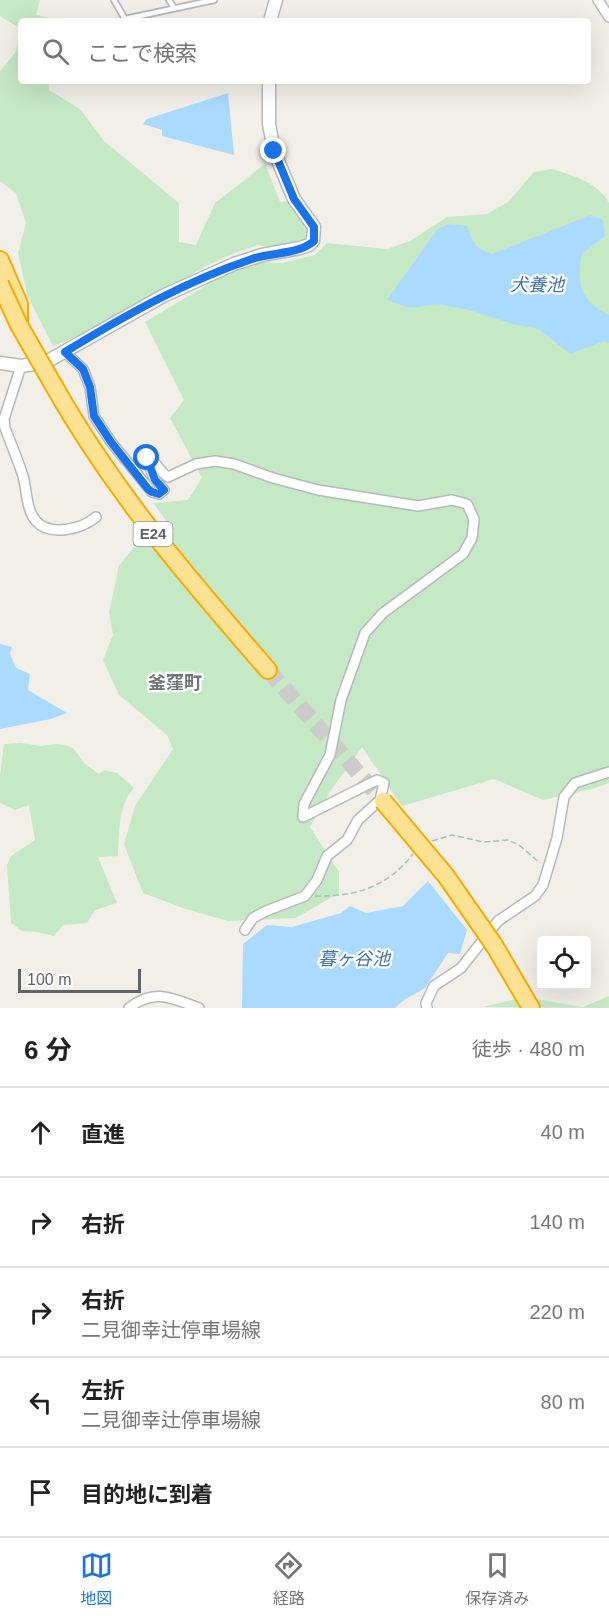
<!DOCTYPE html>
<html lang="ja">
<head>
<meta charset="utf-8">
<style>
  body { margin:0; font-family:Helvetica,"Noto Sans JP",sans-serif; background:#f2f2f2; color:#222 }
  .controls { position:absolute; right:18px; bottom:18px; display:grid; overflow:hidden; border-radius:6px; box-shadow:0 6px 24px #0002 }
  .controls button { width:54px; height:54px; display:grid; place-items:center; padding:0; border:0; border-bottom:2px solid #e0e0e0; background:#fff; color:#222; font:30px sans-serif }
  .scale { position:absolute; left:18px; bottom:15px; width:123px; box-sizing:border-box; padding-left:6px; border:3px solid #5f6368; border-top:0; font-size:16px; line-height:21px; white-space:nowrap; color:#5f6368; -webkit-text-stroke:4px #fff; paint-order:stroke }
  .stop { position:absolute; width:18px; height:18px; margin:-14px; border:4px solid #1a73e8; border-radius:50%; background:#fff }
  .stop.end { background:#1a73e8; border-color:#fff; box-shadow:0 2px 6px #0008 }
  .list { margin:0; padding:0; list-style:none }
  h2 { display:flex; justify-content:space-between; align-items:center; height:78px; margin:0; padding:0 24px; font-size:26px }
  h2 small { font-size:20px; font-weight:400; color:#767676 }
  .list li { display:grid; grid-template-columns:39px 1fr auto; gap:18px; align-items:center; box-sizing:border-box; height:90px; padding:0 24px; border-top:2px solid #e0e0e0 }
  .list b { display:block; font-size:22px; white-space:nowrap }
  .list p { margin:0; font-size:20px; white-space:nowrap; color:#767676 }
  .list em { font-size:20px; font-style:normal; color:#767676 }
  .icon { flex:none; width:33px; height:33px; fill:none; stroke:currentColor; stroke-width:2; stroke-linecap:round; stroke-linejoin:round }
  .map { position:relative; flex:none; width:609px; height:1008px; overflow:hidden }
  .search { position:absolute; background:#fff; box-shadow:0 6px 24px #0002; left:18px; right:18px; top:18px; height:66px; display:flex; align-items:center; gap:15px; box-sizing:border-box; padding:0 21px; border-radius:6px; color:#767676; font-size:22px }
  .sheet { height:528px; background:#fff }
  nav { display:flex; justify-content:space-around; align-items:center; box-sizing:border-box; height:84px; border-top:2px solid #e0e0e0; background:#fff; font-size:16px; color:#767676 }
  nav a { display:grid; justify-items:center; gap:3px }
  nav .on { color:#1a73e8 }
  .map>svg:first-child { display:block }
  .green { fill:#c5e8c5 }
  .water { fill:#aadaff }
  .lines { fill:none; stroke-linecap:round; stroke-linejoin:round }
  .highway-tunnel { stroke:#ccccc8; stroke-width:16; stroke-dasharray:16 8; stroke-linecap:butt }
  .lane-casing { stroke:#b5b8bc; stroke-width:8 }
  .street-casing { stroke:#b5b8bc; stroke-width:12 }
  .secondary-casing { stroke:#b6babf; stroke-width:15 }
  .highway-casing { stroke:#f9ab00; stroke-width:20 }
  .path { stroke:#9cc7a9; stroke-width:1.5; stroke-dasharray:6 3; stroke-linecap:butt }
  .lane { stroke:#fff; stroke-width:4.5 }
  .street { stroke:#fff; stroke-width:9 }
  .secondary { stroke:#fff; stroke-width:12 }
  .highway { stroke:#fde293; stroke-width:16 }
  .highway-bridge-casing { stroke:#f9ab00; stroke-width:20; stroke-linecap:butt }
  .highway-bridge { stroke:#fde293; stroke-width:16 }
  .route { stroke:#1a73e8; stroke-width:8 }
  .labels { text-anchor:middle; stroke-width:4.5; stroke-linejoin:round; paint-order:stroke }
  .shield { fill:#fff; stroke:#8f9295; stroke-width:1.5 }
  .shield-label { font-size:15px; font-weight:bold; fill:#5f6368 }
  .water-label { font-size:18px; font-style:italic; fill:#4174aa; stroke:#fff }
  .neighbourhood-label { font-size:18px; font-weight:bold; fill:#70757a; stroke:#fff }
</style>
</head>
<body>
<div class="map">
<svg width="609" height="1008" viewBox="0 0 609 1008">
  <rect width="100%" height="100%" fill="#f1efe8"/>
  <!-- green -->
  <g class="green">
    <polygon points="0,0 40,0 36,15 64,21 21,21 21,29 0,16"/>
    <polygon points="21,35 21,81 49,81 49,90 80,109 104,141 179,203 179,242 196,245 215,203 265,164 280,202 289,201 305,218 311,240 281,248 258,245 234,253 206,266 105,326 53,346 28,297 18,253 26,223 16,193 0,181 0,71 15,53"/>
    <path d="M 552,169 C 572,175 599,183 609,203 L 609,783 L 592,789 L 543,800 L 494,779 L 402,806 L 362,747 L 331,790 L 310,827 L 339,872 L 339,893 L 296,918 L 228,921 L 183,908 L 143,893 L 124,844 L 135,806 L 173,749 L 167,735 L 119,695 L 103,660 L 113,635 L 109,612 L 119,566 L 134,547 L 175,532 L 153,503 L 188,500 L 202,478 L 170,418 L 184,400 L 145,322 L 237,267 L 255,262 L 282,263 L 315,255 L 327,243 L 387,249 L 410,241 L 447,217 L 487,214 L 508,202 L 534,172 Z"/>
    <path d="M 21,743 L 41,746 L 56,744 L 65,745 L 73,748 L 84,763 L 99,774 L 104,770 L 117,773 L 134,788 C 118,805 119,833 118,856 L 98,857 L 117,903 L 95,910 L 87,923 L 63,925 L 54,936 L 37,932 L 22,931 L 11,923 L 7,865 L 11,856 L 35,840 L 29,805 L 15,810 L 0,803 L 0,776 L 4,744 Z"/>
    <polygon points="609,996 609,1008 483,1007 524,997 583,1007"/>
  </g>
  <!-- water -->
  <g class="water">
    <polygon points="228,93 234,155 162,136 162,130 143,124 147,119"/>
    <path d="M 591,215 L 603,220 L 605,236 L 582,254 C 576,283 581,302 609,315 L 609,343 L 604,341 L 570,354 L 539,329 L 513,324 L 470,310 L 437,304 L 410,308 L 387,300 L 437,230 L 448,224 L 467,226 C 472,242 476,249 492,254 Z"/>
    <polygon points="0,644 12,647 10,654 16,668 30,674 28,690 67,713 51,719 0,729"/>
    <polygon points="428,881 467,930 460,954 448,953 425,988 404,1000 395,1008 242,1008 243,944 267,925 292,927 341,913 350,906 366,913 403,906"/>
  </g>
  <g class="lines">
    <!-- highway-tunnel -->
    <polyline class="highway-tunnel" points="268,670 383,801"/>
    <defs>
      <g id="lane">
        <polyline points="114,0 125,19 214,0"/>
        <polyline points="169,0 174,8"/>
      </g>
      <g id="street">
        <polyline points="598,0 609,17"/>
        <path d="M 65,352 L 83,369 L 90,387 L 94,416 L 111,442 L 152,492 L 159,494 L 164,490 L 155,480 L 147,460 L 148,457 C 156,460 159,472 168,477 L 196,464 L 215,461 L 234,464 L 273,478 L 318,490 L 418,506 L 452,500 L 467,504 L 474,519 L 472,538 L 463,554 L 383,613 L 365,633 L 341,700 L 330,755 L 304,804 L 303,817 L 377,780 L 384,783 L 380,800 L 358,820 L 347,840 L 327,856 L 317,880 L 305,896 L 266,911 L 253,918 L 245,930"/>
        <path d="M 21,366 L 4,419 L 5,428 C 11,444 18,460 23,476 C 27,490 26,510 36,521 C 50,537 82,529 96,517"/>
        <path d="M 129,1008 C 154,988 172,998 199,1008"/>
        <polyline points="427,1008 426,1003 434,986 461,968 498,921 535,896 543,885 557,838 564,797 575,783 609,772"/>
      </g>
      <g id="secondary">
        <polyline points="270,21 276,0"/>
        <polyline points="0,363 21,366 46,362 163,296 234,264 262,255 300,248 309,245 313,241 314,227 294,199 274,151 269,124 269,81"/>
      </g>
      <g id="highway">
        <polyline points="0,260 19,304 19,325"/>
        <path d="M 54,386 C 114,492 188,578 268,670"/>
        <polyline points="494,945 531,1008"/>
      </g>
    </defs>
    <!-- lane casing -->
    <use href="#lane" class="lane-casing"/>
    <!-- street casing -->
    <use href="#street" class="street-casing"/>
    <!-- secondary casing -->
    <use href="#secondary" class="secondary-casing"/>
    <!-- highway casing -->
    <use href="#highway" class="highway-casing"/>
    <!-- path -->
    <g class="path">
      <polyline points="432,841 452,835 484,842 508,840 519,845 540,863"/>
      <path d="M 315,896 C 356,897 387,887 413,854"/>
    </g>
    <!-- lane -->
    <use href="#lane" class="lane"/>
    <!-- street -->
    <use href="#street" class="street"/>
    <!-- secondary -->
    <use href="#secondary" class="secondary"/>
    <!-- highway -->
    <use href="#highway" class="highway"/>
    <defs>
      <g id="highway-bridge">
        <polyline points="0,284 19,325 54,386"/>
        <polyline points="383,801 446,876 494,945"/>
      </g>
    </defs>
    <!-- highway-bridge casing -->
    <use href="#highway-bridge" class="highway-bridge-casing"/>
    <!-- highway-bridge -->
    <use href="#highway-bridge" class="highway-bridge"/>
  </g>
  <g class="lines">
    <!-- route -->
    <path class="route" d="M 147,458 L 155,480 L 164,490 L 159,494 L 152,492 L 148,489 L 111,442 L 94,416 L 90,387 L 83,369 L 65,352 C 124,316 186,281 252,259 C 271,252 298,255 314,241 L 314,227 L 294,199 L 274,151"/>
  </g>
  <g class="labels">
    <!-- shield labels -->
    <rect class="shield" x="133.5" y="522" width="39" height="24" rx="4.5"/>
    <g class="shield-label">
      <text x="153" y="539">E24</text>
    </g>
    <!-- water labels -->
    <g class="water-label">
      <text x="537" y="291">犬養池</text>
      <text x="354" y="965">暮ヶ谷池</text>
    </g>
    <!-- neighbourhood labels -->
    <g class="neighbourhood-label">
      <text x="175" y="689">釜窪町</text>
    </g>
  </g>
</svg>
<div class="controls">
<button><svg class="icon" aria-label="locate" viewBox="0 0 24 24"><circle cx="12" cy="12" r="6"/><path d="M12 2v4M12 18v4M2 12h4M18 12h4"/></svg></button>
</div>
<div class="scale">100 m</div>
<div class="stop" style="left:147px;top:458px"></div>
<div class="stop end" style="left:274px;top:151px"></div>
<div class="search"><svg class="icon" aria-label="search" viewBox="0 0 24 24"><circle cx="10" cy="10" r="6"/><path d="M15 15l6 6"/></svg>ここで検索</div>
</div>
<section class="sheet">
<h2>6 分<small>徒歩 · 480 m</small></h2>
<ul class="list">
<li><svg class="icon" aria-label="ahead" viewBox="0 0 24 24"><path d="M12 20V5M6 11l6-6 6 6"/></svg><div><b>直進</b></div><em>40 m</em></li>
<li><svg class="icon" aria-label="right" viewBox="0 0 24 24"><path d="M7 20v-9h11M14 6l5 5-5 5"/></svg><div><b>右折</b></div><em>140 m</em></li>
<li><svg class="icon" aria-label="right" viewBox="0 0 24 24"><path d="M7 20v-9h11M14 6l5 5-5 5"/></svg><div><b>右折</b><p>二見御幸辻停車場線</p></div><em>220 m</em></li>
<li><svg class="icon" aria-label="left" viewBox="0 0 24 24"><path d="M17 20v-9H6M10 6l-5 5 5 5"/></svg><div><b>左折</b><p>二見御幸辻停車場線</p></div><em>80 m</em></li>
<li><svg class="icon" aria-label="arrive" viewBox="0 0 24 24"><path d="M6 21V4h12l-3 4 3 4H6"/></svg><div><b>目的地に到着</b></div></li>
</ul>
</section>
<nav>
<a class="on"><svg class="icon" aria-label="map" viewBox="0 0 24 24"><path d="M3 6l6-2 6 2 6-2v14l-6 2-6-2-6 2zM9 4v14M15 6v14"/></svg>地図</a>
<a><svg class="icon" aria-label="directions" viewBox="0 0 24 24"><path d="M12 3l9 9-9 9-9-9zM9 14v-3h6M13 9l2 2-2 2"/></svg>経路</a>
<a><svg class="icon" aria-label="saved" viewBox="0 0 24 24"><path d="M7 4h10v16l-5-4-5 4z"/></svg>保存済み</a>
</nav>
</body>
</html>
